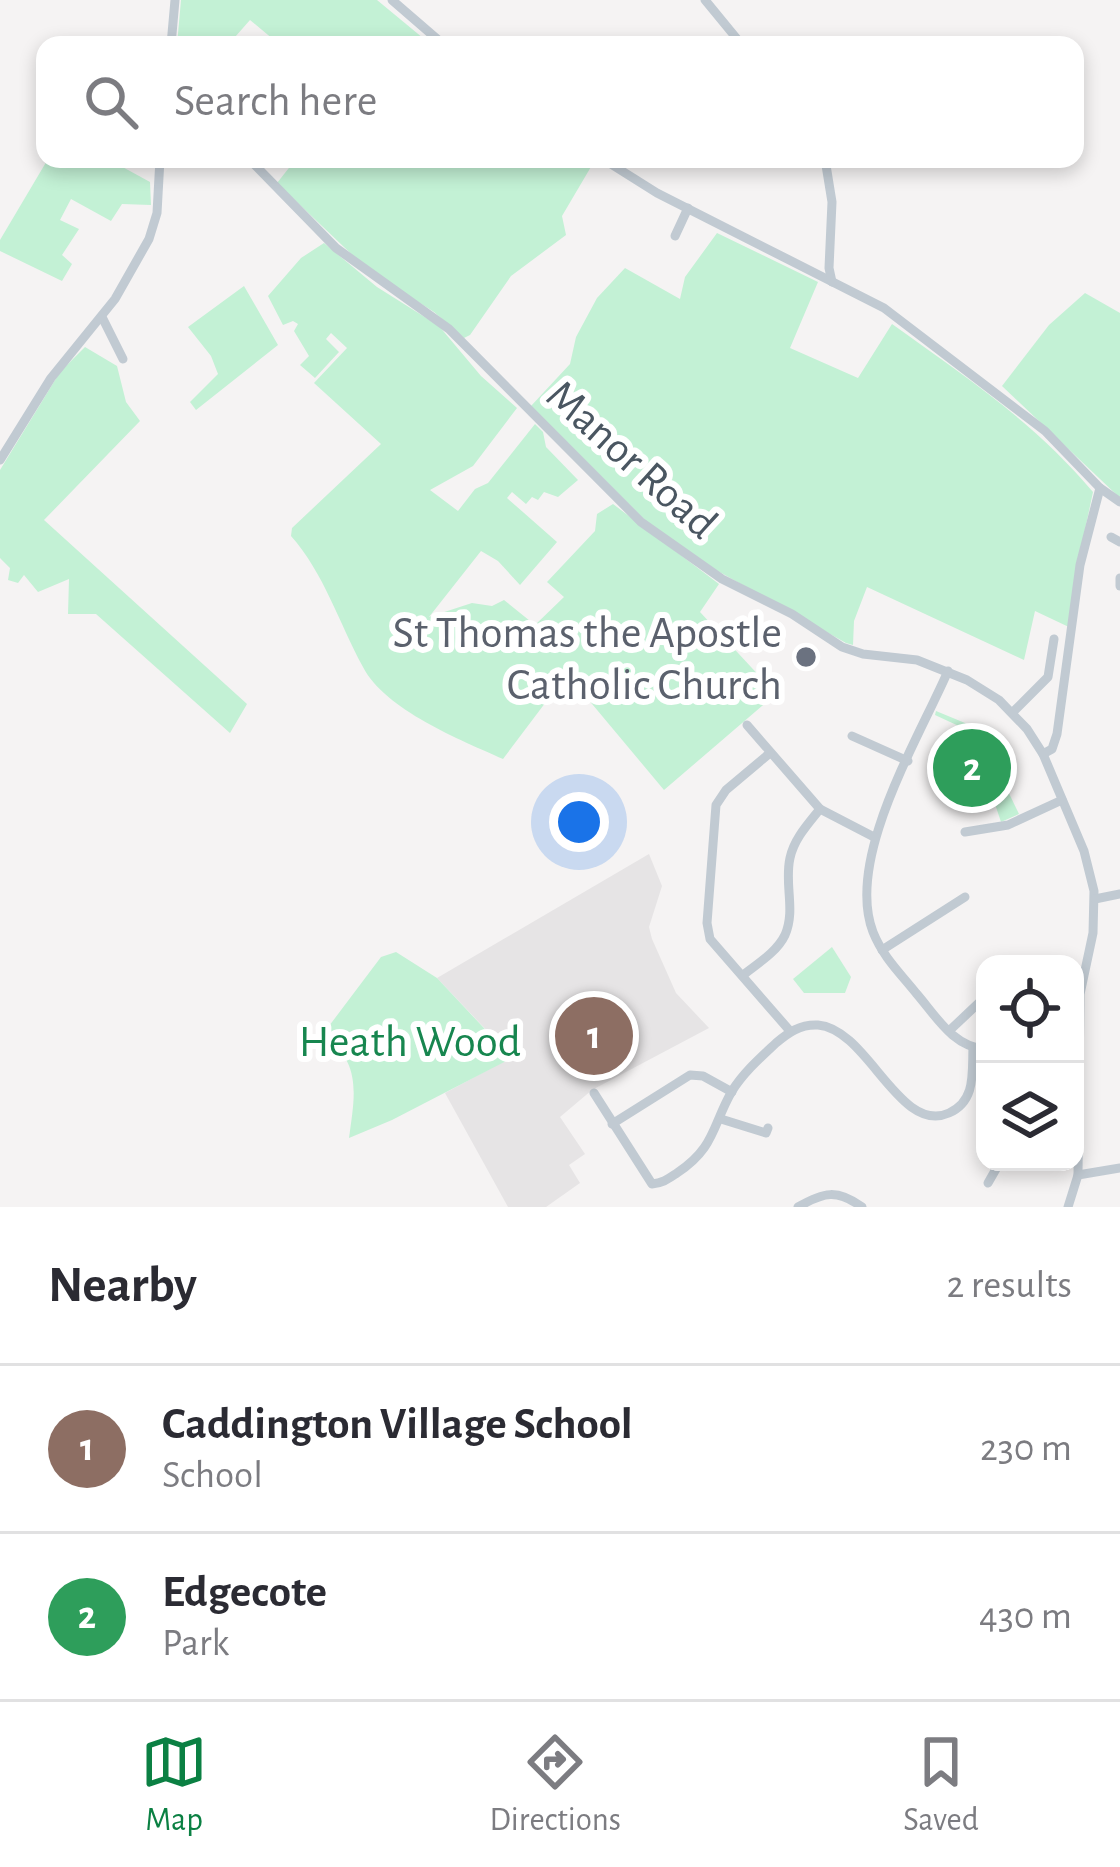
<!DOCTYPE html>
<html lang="en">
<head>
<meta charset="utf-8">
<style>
  body { margin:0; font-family:"Alegreya Sans",sans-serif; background:#f7f7f7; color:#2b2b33 }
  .controls { position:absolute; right:36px; bottom:36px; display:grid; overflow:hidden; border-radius:24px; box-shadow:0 6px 18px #0003 }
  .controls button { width:108px; height:108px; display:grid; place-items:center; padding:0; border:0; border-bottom:3px solid #e1e1e2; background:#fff; color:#2b2b33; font:60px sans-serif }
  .you { position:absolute; left:579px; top:822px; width:42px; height:42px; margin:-30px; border:9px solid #fff; border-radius:50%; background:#1a73e8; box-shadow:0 0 0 18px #1a73e833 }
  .badge { display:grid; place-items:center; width:78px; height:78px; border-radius:50%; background:#0b8043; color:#fff; font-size:39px; font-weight:700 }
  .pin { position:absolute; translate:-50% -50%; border:6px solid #fff; box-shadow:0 3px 12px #0006 }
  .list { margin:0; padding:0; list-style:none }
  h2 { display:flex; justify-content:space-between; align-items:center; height:156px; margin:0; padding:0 48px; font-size:51px }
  h2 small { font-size:39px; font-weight:400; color:#7c7c81 }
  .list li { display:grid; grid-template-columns:78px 1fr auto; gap:36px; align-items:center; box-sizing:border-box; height:168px; padding:0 48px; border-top:3px solid #e1e1e2 }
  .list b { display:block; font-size:45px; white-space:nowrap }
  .list p { margin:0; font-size:39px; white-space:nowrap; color:#7c7c81 }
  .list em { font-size:39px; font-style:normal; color:#7c7c81 }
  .icon { flex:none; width:66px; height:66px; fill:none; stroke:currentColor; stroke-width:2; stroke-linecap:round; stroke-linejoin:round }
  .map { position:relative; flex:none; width:1120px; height:1207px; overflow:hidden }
  .search { position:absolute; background:#fff; box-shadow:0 6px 18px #0003; left:36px; right:36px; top:36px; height:132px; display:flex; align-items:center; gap:30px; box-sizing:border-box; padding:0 42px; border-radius:24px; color:#7c7c81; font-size:45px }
  .sheet { height:492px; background:#fff }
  nav { display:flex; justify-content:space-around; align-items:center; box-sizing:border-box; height:168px; border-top:3px solid #e1e1e2; background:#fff; font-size:33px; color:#7c7c81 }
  nav a { display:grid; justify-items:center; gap:6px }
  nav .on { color:#0b8043 }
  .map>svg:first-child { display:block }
  .education { fill:#e6e4e5 }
  .green { fill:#c3f1d5 }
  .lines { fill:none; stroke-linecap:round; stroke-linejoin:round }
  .minor { stroke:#c1cad2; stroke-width:9 }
  .worship-dot { fill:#6b7280; stroke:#fff; stroke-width:4.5 }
  .labels { text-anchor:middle; stroke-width:12; stroke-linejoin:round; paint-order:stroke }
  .street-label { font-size:45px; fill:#4a5661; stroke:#fff }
  .worship-label { font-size:45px; fill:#5b616d; stroke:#fff; text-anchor:end }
  .park-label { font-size:45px; fill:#17864f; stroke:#fff }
</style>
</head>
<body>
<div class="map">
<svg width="1120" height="1207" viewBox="0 0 1120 1207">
  <rect width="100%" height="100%" fill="#f5f3f3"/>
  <!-- education -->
  <polygon class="education" points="649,854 662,886 649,927 652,939 676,993 709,1028 592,1090 560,1117 585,1154 569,1165 580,1183 546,1207 508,1207 445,1093 512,1057 437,978"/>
  <!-- green -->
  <g class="green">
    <polygon points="181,0 377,0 429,43 280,45 250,20 228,45 177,45"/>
    <polygon points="48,159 108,159 150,182 151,205 122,204 111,221 71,199 60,220 79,229 62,255 72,264 62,281 0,251 0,240"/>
    <polygon points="296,159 593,159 595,160 562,216 566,235 511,276 470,335 464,338 434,312 367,269 277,183"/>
    <path d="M 717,233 L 818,282 L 790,348 L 858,378 L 892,324 C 966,377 1034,422 1093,492 L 1079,558 L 1071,628 L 1035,611 L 1024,660 L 867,587 L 854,621 L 853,645 L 846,643 L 716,570 L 646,521 L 531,406 L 570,364 L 576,337 L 597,298 L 625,268 L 680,299 L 685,277 Z"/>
    <path d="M 324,243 L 377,287 L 439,326 L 481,376 L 517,408 L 473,466 L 430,490 L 458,511 L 475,489 L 488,483 L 535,424 L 543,432 L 546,447 L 578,480 L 558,497 L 544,492 L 538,500 L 532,497 L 526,504 L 512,492 L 507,498 L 557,542 L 520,585 L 498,561 L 481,551 L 429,617 L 472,603 L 492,606 L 504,600 L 535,625 L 564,597 L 547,582 L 595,531 L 597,514 L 613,504 L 719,584 L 700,612 L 776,694 L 664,790 L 567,674 L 503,759 C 461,740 385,710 363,667 C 339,623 324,573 291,536 L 292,528 L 381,444 L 314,383 L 347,348 L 331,333 L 326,339 L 339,352 L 315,378 L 300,365 L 309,356 L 294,331 L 298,324 L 293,321 L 283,325 L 268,296 L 301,258 Z"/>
    <polygon points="244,286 278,345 196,410 190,402 218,374 211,356 188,327"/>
    <polygon points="1085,293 1120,313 1120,498 1002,386 1049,325"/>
    <polygon points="85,347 117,366 126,402 140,421 44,520 247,704 230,733 96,614 68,614 69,579 38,592 24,575 18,583 8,580 10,568 0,558 0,470 60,372"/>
    <polygon points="936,711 965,723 1004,783 1019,814 1001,822 988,783 943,785 963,728 935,715"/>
    <polygon points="832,947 851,977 845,993 804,993 793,979"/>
    <path d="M 396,952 L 437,978 L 512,1058 L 392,1120 L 349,1138 C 355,1094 362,1063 323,1034 L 381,957 Z"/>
  </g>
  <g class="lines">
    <!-- minor -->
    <g class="minor">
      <polyline points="392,0 444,45"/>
      <polyline points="705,0 742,45"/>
      <polyline points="171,45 175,0"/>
      <polyline points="249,159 336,248 449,329 641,522 722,579 792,614 842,647 863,654 917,660 967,680 999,700 1027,729 1043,754 1084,851 1094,891 1093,933 1080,994 1078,1175 1068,1207"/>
      <polyline points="603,159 657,193 884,308 1045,431 1100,488 1120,502"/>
      <polyline points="825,159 832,202 829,268 832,282"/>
      <polyline points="675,236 688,208"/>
      <polyline points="102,317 123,359"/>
      <polyline points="0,460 51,378 115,299 149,239 157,213 160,159"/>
      <polyline points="1111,537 1120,542"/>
      <polyline points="1120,578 1120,586"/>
      <path d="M 948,671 C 918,740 845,859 873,932 C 883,957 900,973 916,993 C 936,1016 953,1047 985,1049"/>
      <polyline points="1013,712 1048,677 1054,639"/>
      <polyline points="747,725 820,809 874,837"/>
      <polyline points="852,736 908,761"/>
      <polyline points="770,753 726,790 716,805 707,923 710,939 790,1031"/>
      <polyline points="1043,754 1052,749 1057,734 1080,565 1100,488"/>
      <polyline points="965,832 1008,825 1062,800"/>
      <polyline points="1095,899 1120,894"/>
      <polyline points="882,950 965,897"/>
      <path d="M 743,975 C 757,964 777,952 785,935 C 796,910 784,884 790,858 C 794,839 808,824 820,809"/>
      <polyline points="949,1031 985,997"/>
      <path d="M 594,1093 L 652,1184 C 663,1183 668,1179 677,1173 C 715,1148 712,1126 732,1091 C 744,1072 760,1058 776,1043 C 788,1033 800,1024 818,1025 C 868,1029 899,1135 949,1113 C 976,1101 972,1073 973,1048"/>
      <polyline points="721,1119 766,1133 768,1128"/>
      <polyline points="612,1124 690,1075 703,1076 732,1092"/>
      <polyline points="1078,1175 1120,1168"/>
      <polyline points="988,1183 1000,1162"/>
      <path d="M 798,1207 C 824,1192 837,1189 862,1207"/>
    </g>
  </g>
  <!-- markers -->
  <circle class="worship-dot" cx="806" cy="657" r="12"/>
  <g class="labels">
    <!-- street labels -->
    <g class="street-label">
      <text transform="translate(633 458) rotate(42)" y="16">Manor Road</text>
    </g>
    <!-- worship labels -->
    <g class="worship-label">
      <text x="782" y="647">St Thomas the Apostle<tspan x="782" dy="52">Catholic Church</tspan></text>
    </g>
    <!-- park labels -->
    <g class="park-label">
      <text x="410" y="1056">Heath Wood</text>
    </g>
  </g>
</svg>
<div class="controls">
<button><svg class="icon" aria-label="locate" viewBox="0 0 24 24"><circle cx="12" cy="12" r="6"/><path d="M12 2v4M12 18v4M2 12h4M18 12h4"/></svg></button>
<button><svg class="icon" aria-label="layers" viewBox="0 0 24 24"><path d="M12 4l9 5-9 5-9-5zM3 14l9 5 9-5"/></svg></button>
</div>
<div class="you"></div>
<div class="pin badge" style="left:594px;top:1036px;background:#8d6e63">1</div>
<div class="pin badge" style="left:972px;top:768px;background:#2e9e5b">2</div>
<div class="search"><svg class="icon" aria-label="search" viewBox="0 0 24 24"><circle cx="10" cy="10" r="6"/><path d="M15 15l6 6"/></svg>Search here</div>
</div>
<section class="sheet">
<h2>Nearby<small>2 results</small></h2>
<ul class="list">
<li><span class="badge" style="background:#8d6e63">1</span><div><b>Caddington Village School</b><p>School</p></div><em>230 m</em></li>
<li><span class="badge" style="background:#2e9e5b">2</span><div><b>Edgecote</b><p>Park</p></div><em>430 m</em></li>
</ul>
</section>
<nav>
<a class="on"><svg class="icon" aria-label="map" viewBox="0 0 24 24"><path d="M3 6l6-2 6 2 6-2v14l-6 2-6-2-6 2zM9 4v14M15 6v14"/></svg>Map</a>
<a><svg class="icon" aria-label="directions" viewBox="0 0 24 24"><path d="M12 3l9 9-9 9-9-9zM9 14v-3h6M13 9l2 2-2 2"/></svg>Directions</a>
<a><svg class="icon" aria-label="saved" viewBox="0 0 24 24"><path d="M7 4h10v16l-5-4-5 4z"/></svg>Saved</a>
</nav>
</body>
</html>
